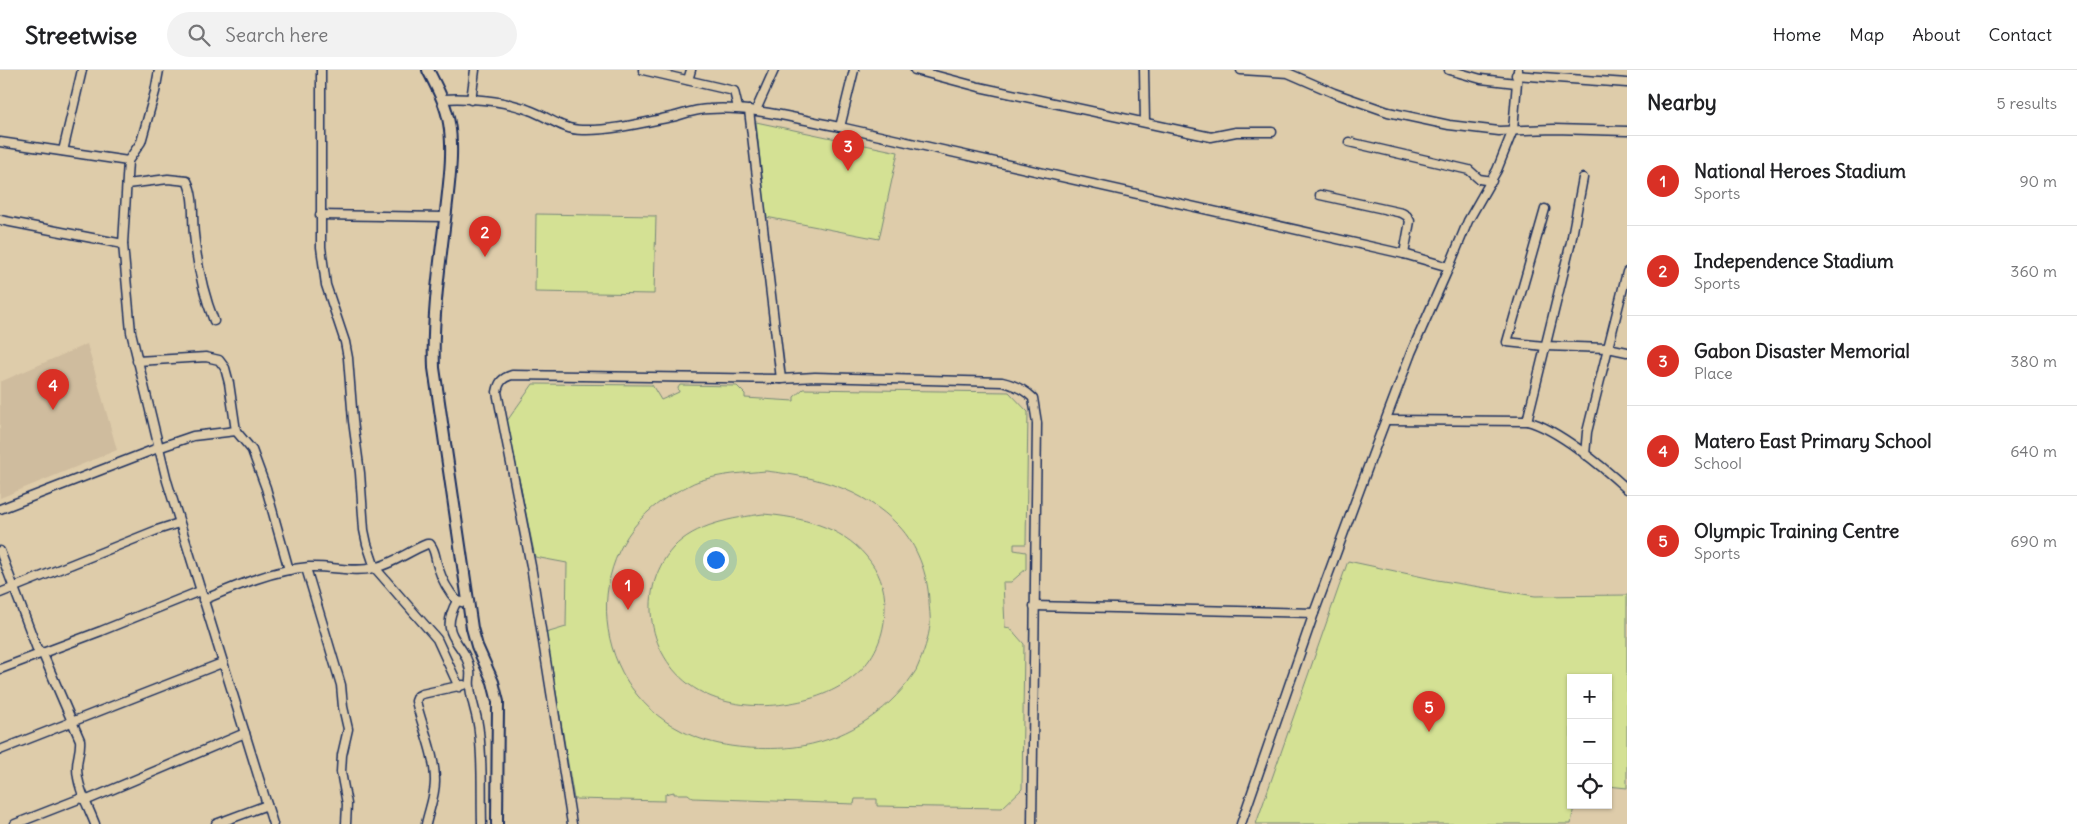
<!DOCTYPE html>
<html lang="en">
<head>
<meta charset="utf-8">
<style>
  body { margin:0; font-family:Delius,sans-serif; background:#f2f2f2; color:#202124 }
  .controls { position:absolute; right:15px; bottom:15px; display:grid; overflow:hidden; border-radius:0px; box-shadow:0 1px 4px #0004 }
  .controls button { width:45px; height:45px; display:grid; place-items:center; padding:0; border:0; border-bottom:1px solid #e0e0e0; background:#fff; color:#202124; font:25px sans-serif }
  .you { position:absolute; left:715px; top:489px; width:18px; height:18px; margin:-12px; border:4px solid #fff; border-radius:50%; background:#1a73e8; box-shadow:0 0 0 8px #1a73e833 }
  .badge { display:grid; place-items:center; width:32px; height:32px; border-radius:50%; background:#d93025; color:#fff; font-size:16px; font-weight:700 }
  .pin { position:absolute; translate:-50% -41px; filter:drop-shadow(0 1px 2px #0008) }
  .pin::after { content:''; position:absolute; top:26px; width:18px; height:15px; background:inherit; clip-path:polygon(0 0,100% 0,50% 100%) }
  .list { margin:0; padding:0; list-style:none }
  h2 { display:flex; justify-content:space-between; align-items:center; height:65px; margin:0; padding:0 20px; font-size:21px }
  h2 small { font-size:16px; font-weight:400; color:#757577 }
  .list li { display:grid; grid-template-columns:32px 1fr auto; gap:15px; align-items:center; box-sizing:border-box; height:90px; padding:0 20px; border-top:1px solid #e0e0e0 }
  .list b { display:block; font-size:19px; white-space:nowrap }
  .list p { margin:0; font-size:16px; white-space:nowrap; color:#757577 }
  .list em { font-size:16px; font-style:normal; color:#757577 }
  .icon { flex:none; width:28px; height:28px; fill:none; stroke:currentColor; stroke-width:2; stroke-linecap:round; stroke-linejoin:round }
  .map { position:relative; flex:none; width:1627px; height:754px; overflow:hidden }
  header { display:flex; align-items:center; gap:30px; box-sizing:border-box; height:70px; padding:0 25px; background:#fff; border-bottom:1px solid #e0e0e0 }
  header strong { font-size:24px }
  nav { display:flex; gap:28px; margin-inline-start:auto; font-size:18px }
  .search { width:350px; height:45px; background:#f2f2f2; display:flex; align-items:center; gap:12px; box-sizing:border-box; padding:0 18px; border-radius:28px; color:#757577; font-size:19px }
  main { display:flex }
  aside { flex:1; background:#fff }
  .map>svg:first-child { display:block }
  .built { fill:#cfbc9e }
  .green { fill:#d4e194; stroke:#788879; fill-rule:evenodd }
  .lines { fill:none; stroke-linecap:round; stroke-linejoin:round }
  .minor-casing { stroke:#1b2f5e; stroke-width:11 }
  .tertiary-casing { stroke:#1b2f5e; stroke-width:14 }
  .minor { stroke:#deccaa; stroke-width:8 }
  .tertiary { stroke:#deccaa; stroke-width:10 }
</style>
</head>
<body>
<header>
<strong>Streetwise</strong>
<div class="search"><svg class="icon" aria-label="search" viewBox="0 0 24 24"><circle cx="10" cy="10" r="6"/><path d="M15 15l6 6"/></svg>Search here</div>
<nav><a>Home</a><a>Map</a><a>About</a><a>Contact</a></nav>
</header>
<main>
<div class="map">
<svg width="1627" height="754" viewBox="0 0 1627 754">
  <rect width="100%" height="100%" fill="#deccaa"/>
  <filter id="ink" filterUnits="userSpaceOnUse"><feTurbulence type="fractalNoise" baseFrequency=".02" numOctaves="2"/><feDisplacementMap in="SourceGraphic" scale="10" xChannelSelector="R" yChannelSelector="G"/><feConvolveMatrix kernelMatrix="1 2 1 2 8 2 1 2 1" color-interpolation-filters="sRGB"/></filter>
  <g filter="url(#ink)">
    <!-- built -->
    <polygon class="built" points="87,274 117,380 0,428 0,312"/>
    <!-- green -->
    <g class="green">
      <polygon points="756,52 898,82 879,169 766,147"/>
      <polygon points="536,144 656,146 654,224 535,222"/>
      <path d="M 533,314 L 652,315 L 661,330 L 679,322 L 678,318 L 680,315 L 737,316 L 745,324 L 745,328 L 794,331 L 794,327 L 803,319 L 1009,322 L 1028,342 L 1026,474 L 1014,474 L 1014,480 L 1026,482 L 1026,499 L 1011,512 L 1003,512 L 1005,557 L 1010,558 L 1024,574 L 1022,719 L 1002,738 L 877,736 L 877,729 L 855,729 L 854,734 L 693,728 L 688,724 L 674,724 L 674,722 L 665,724 L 665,731 L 574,729 L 546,563 L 566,557 L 567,493 L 535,487 L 507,351 ZM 766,401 C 817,407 862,418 899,456 C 917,475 928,505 929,531 C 929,538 931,547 930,555 C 929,567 923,584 918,596 C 916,602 911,607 908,612 C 879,650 833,675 785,678 C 750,680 713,677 682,661 C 585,612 579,472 678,421 C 685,418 692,413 699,411 C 720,404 744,403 766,401 Z"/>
      <path d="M 763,444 C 800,447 841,456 866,486 C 879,501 885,517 885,537 C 885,597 839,627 784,634 C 759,638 726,635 703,623 C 650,597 633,523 673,478 C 695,454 733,448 763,444 Z"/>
      <polygon points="1348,491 1437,510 1535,526 1627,525 1627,718 1608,716 1608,608 1571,608 1571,735 1574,735 1571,754 1256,754"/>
    </g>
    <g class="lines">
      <defs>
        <g id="minor">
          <polyline points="159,0 155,22 141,72 128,91 123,174 131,262 167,411 273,754"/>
          <polyline points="321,0 321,177 326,215 345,272 348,288 353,351 360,403 364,460 367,474 375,498 437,569 459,617"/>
          <polyline points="643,0 734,21 738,38"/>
          <polyline points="915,0 979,17 1211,67 1236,62 1272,62"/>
          <polyline points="1144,0 1145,52"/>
          <polyline points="1241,0 1288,3 1334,23 1388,42 1449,55 1499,61 1554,59 1627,61"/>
          <polyline points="1449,0 1481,9 1516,13"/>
          <polyline points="1516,5 1627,13"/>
          <polyline points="688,10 691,0"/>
          <path d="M 443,29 C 468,27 506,31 529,40 C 547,46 563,60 582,60 C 612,61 646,52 676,46 C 686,43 698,39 709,39 C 753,36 797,49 840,57 L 1404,184 L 1449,197 L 1411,283 L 1378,370 L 1314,543 L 1241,754"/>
          <polyline points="471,30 475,0"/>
          <polyline points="749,40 781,309"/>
          <polyline points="756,40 774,0"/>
          <polyline points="840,57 854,0"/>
          <polyline points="0,72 128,91"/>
          <polyline points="1349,72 1469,100 1479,109 1492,111"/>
          <polyline points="63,81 82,0"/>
          <path d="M 127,114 L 168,109 L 187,111 C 195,127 192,147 194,164 C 197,194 203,223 214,251"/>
          <polyline points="1320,125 1402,143 1407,146 1410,151 1404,184"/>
          <polyline points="1545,139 1507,272 1544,276 1608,278 1627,282"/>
          <polyline points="320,145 445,147"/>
          <polyline points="0,150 123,174"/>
          <polyline points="1449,197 1468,151 1497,100 1513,60 1518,0"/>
          <polyline points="137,291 206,287 219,290 225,298 229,313 236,361 252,380 266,418 289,500"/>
          <path d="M 1386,350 L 1527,351 C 1558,359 1603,397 1627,419"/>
          <polyline points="1527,351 1571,172 1583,108"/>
          <polyline points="1585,385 1587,362 1627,202"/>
          <polyline points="0,439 158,378 193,366 236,361"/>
          <polyline points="0,481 39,584"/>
          <polyline points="306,498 341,615 343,637 348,659 342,685 341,702 347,734 346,754"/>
          <polyline points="0,523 157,460 179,453"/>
          <path d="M 203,530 C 236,516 273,500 309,497 C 331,496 353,503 374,498 C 393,494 409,481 427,474 L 430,474 C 436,481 435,489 438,497 C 442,510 448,521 457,531 L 467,533"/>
          <path d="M 457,531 C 436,569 466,570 470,601 C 471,606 469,611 470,616 C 471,632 478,646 479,662 C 483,692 481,723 482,754"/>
          <polyline points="1034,536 1314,543"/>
          <path d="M 42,582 L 80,670 C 81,680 77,688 77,697 C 77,717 88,736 95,754"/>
          <polyline points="0,599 101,561 200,521"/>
          <polyline points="0,680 222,593"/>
          <polyline points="85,731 245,663"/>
          <polyline points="15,754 84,727"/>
          <polyline points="216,754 267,735"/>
          <path d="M 426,754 C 429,740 435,726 435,711 C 435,684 422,657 416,631 L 418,626 L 422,624 L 463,615"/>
          <path d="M 572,754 L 531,496 L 497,322 C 499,312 502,308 512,305 L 781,309 L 815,307 L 1002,312 C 1015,315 1024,319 1033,328 L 1037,353 L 1032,754"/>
        </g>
        <path id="tertiary" d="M 428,0 C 437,18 446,34 449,53 C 454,81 449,113 446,141 C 440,193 432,245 434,298 L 472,558 L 477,576 L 493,612 L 498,632 L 497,754"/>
      </defs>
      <!-- minor casing -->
      <use href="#minor" class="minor-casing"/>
      <!-- tertiary casing -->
      <use href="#tertiary" class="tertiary-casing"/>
      <!-- minor -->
      <use href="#minor" class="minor"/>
      <!-- tertiary -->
      <use href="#tertiary" class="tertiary"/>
    </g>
  </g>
</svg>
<div class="controls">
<button>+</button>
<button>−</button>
<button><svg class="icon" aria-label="locate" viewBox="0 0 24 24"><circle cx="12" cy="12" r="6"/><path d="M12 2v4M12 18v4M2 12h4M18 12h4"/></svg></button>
</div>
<div class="you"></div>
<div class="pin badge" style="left:628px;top:540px">1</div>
<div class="pin badge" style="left:485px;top:187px">2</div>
<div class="pin badge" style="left:848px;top:101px">3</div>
<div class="pin badge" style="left:53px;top:340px">4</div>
<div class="pin badge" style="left:1429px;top:662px">5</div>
</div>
<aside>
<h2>Nearby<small>5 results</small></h2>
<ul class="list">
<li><span class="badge">1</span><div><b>National Heroes Stadium</b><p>Sports</p></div><em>90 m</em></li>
<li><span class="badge">2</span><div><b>Independence Stadium</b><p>Sports</p></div><em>360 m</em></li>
<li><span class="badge">3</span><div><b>Gabon Disaster Memorial</b><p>Place</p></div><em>380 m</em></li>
<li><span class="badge">4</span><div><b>Matero East Primary School</b><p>School</p></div><em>640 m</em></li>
<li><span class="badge">5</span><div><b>Olympic Training Centre</b><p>Sports</p></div><em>690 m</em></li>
</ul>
</aside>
</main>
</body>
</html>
